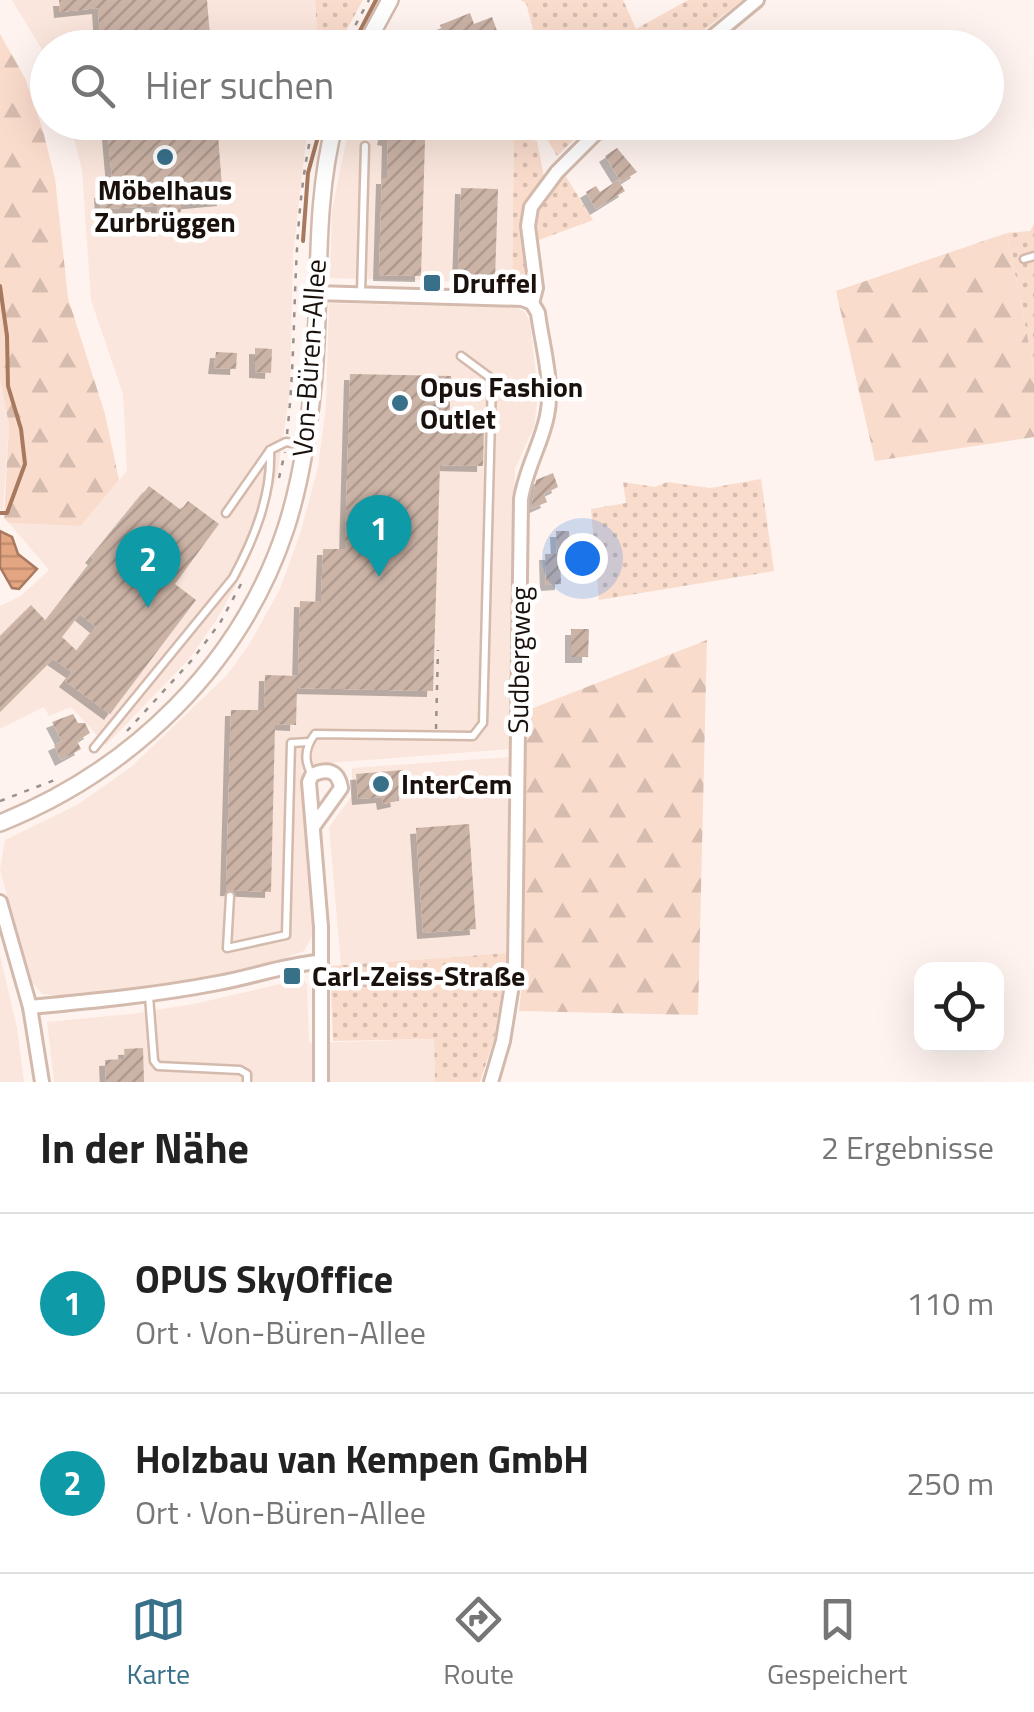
<!DOCTYPE html>
<html lang="de">
<head>
<meta charset="utf-8">
<style>
  body { margin:0; font-family:"Titillium Web",sans-serif; background:#f2f2f2; color:#222 }
  .controls { position:absolute; right:30px; bottom:30px; display:grid; overflow:hidden; border-radius:20px; box-shadow:0 10px 40px #0002 }
  .controls button { width:90px; height:90px; display:grid; place-items:center; padding:0; border:0; border-bottom:2px solid #e0e0e0; background:#fff; color:#222; font:50px sans-serif }
  .you { position:absolute; left:582px; top:558px; width:35px; height:35px; margin:-25px; border:8px solid #fff; border-radius:50%; background:#1a73e8; box-shadow:0 0 0 15px #1a73e833 }
  .badge { display:grid; place-items:center; width:65px; height:65px; border-radius:50%; background:#38708a; color:#fff; font-size:32px; font-weight:700 }
  .pin { position:absolute; translate:-50% -82px; filter:drop-shadow(0 2px 5px #0008) }
  .pin::after { content:''; position:absolute; top:52px; width:35px; height:30px; background:inherit; clip-path:polygon(0 0,100% 0,50% 100%) }
  .list { margin:0; padding:0; list-style:none }
  h2 { display:flex; justify-content:space-between; align-items:center; height:130px; margin:0; padding:0 40px; font-size:42px }
  h2 small { font-size:32px; font-weight:400; color:#767676 }
  .list li { display:grid; grid-template-columns:65px 1fr auto; gap:30px; align-items:center; box-sizing:border-box; height:180px; padding:0 40px; border-top:2px solid #e0e0e0 }
  .list b { display:block; font-size:38px; white-space:nowrap }
  .list p { margin:0; font-size:32px; white-space:nowrap; color:#767676 }
  .list em { font-size:32px; font-style:normal; color:#767676 }
  .icon { flex:none; width:55px; height:55px; fill:none; stroke:currentColor; stroke-width:2; stroke-linecap:round; stroke-linejoin:round }
  .map { position:relative; flex:none; width:1034px; height:1082px; overflow:hidden }
  .search { position:absolute; background:#fff; box-shadow:0 10px 40px #0002; left:30px; right:30px; top:30px; height:110px; display:flex; align-items:center; gap:25px; box-sizing:border-box; padding:0 35px; border-radius:55px; color:#767676; font-size:38px }
  .sheet { height:490px; background:#fff }
  nav { display:flex; justify-content:space-around; align-items:center; box-sizing:border-box; height:140px; border-top:2px solid #e0e0e0; background:#fff; font-size:28px; color:#767676 }
  nav a { display:grid; justify-items:center; gap:5px }
  nav .on { color:#38708a }
  .map>svg:first-child { display:block }
  .built { fill:#fae6dc }
  .grass { fill:url(#grass-dots) }
  .forest { fill:url(#forest-firs) }
  .water { fill:url(#water-rules); stroke:#a7795f; stroke-width:2.5 }
  .lines { fill:none; stroke-linecap:round; stroke-linejoin:round }
  .stream { stroke:#a7795f; stroke-width:4 }
  .building { fill:url(#building-hatch); fill-rule:evenodd; filter:url(#shadow) }
  .service-casing { stroke:#d3baad; stroke-width:11 }
  .minor-casing { stroke:#d3baad; stroke-width:18 }
  .tertiary-casing { stroke:#d3baad; stroke-width:20 }
  .path { stroke:#9a908b; stroke-width:2.5; stroke-dasharray:5 8; stroke-linecap:butt }
  .service { stroke:#fff; stroke-width:6 }
  .minor { stroke:#fff; stroke-width:12 }
  .tertiary { stroke:#fff; stroke-width:15 }
  .poi-dot { fill:#38708a; stroke:#fff; stroke-width:4 }
  .labels { text-anchor:middle; stroke-width:9; stroke-linejoin:round; paint-order:stroke }
  .poi-label { font-size:28px; font-weight:bold; fill:#1a110d; stroke:#fff; text-anchor:start }
  .street-label { font-size:28px; fill:#1a110d; stroke:#fff }
</style>
</head>
<body>
<div class="map">
<svg width="1034" height="1082" viewBox="0 0 1034 1082">
  <defs>
    <pattern id="grass-dots" width="8" height="8" patternUnits="userSpaceOnUse" patternTransform="scale(2.5)"><rect width="8" height="8" fill="#fadccc"/><path d="M2 2h.1M6 6h.1" fill="none" stroke="#d6bcae" stroke-width="1.8" stroke-linecap="round"/></pattern>
    <pattern id="forest-firs" width="22" height="20" patternUnits="userSpaceOnUse" patternTransform="scale(2.5)"><rect width="22" height="20" fill="#fadccc"/><path d="M5 1l3.5 6h-7zM16 11l3.5 6h-7z" fill="#d6bcae"/></pattern>
    <pattern id="water-rules" width="6" height="5" patternUnits="userSpaceOnUse" patternTransform="scale(2.5)"><rect width="6" height="5" fill="#e4a582"/><path d="M0 2.5h6" fill="none" stroke="#c38d6f"/></pattern>
    <pattern id="building-hatch" width="6" height="6" patternUnits="userSpaceOnUse" patternTransform="scale(2.5)"><rect width="6" height="6" fill="#cbb3a6"/><path d="M-1 1l2-2M0 6l6-6M5 7l2-2" fill="none" stroke="#ae998e"/></pattern>
    <filter id="shadow"><feDropShadow dx="-6" dy="6" stdDeviation="0" flood-color="#0004"/></filter>
  </defs>
  <rect width="100%" height="100%" fill="#fef3ee"/>
  <!-- built -->
  <g class="built">
    <polygon points="12,0 315,0 318,47 48,48 47,58"/>
    <polygon points="70,123 308,123 293,254 290,391 278,470 264,521 246,567 217,619 190,658 106,745 71,707 49,716 44,707 0,729 0,606 21,596 49,570 9,523 81,526 127,471 123,394 91,300 82,170"/>
    <polygon points="350,123 435,123 448,138 514,137 512,283 330,278 332,210"/>
    <polygon points="329,303 517,308 525,312 530,322 538,394 534,427 515,469 510,749 302,765 315,931 304,951 277,961 192,981 68,997 42,994 31,981 0,870 5,840 77,805 131,767 228,674 250,643 280,589 301,531 318,467 326,406"/>
    <polygon points="0,379 9,425 3,510 0,509"/>
    <polygon points="510,757 508,953 341,965 329,827 352,796 352,768"/>
    <polygon points="0,955 17,1028 24,1082 0,1082"/>
    <polygon points="302,979 307,984 309,1043 434,1039 435,1082 54,1082 47,1022 131,1014 194,1004"/>
  </g>
  <!-- grass -->
  <g class="grass">
    <polygon points="315,0 363,0 337,47 318,47"/>
    <polygon points="520,0 623,0 636,29 688,0 743,0 682,47 538,48 526,3"/>
    <polygon points="545,123 545,122 591,123 557,156 547,139"/>
    <polygon points="514,137 537,141 544,177 525,205 522,227 528,284 512,283"/>
    <path d="M 565,175 L 593,220 L 539,240 C 533,206 542,199 565,175 Z"/>
    <polygon points="1034,224 1034,370 1007,233 1030,231"/>
    <polygon points="761,479 774,571 599,600 591,509 626,503 623,482 655,487 667,482 710,488"/>
    <polygon points="508,953 494,1039 480,1082 435,1082 434,1039 333,1041 330,966"/>
  </g>
  <!-- forest -->
  <g class="forest">
    <polygon points="0,34 25,78 42,127 55,178 68,298 105,414 119,480 81,526 9,523 4,518 9,425 0,379"/>
    <polygon points="1007,233 1034,370 1034,437 875,461 836,291"/>
    <polygon points="707,640 698,1015 519,1011 524,963 523,712"/>
  </g>
  <!-- water -->
  <polygon class="water" points="0,531 12,537 18,554 37,569 19,589 12,588 0,567"/>
  <g class="lines">
    <!-- stream -->
    <g class="stream">
      <polyline points="351,48 376,0"/>
      <polyline points="303,241 308,173 322,122"/>
      <polyline points="0,286 7,336 8,386 21,429 25,464 7,513 0,513"/>
    </g>
  </g>
  <!-- building -->
  <g class="building">
    <polygon points="59,0 207,0 211,48 98,48 100,38 98,8 60,12"/>
    <polygon points="470,13 474,24 492,17 499,36 514,30 520,48 482,48 476,31 446,42 440,25"/>
    <polygon points="107,122 217,122 223,200 180,204 181,212 158,214 157,206 101,209 100,192 113,191"/>
    <polygon points="387,123 403,127 401,139 425,140 421,276 379,275 382,178 387,178 388,140 383,139"/>
    <polygon points="617,148 637,172 621,182 605,156"/>
    <polygon points="618,180 625,191 596,209 586,192 596,186 600,192"/>
    <polygon points="461,188 498,189 495,279 458,277"/>
    <polygon points="255,348 272,349 271,373 255,372"/>
    <polygon points="216,352 237,353 236,369 214,368"/>
    <polygon points="350,374 451,376 449,429 484,430 483,466 440,465 433,691 297,688 296,725 275,724 271,892 226,890 231,710 264,710 265,675 298,676 300,601 321,602 323,549 345,549"/>
    <polygon points="553,473 558,487 544,494 547,502 531,509 536,480"/>
    <path d="M 149,486 L 181,510 L 188,501 L 219,524 L 175,584 L 196,600 L 110,714 L 65,681 L 72,672 L 53,659 L 0,712 L 0,636 L 31,605 L 46,621 L 94,559 L 91,557 ZM 80,614 L 96,627 L 77,651 L 62,637 Z"/>
    <polygon points="556,531 569,531 570,553 560,554 561,584 546,585 545,554 557,554"/>
    <polygon points="571,629 589,629 588,657 571,657"/>
    <polygon points="73,714 78,723 85,723 90,733 77,741 81,749 61,760 54,745 62,741 52,722"/>
    <polygon points="403,770 405,795 396,796 397,801 383,804 382,797 358,799 356,774"/>
    <polygon points="469,824 476,929 423,933 416,828"/>
    <polygon points="143,1048 144,1082 106,1082 105,1060 125,1059 124,1049"/>
  </g>
  <g class="lines">
    <defs>
      <g id="service">
        <polyline points="1024,259 1034,256"/>
        <polyline points="361,293 365,146"/>
        <polyline points="226,513 270,450 286,442 304,445"/>
        <path d="M 94,748 L 233,578 C 254,539 272,495 270,450"/>
        <path d="M 312,775 C 303,760 305,747 315,734 L 473,736 L 483,723 L 492,379 L 461,356"/>
        <polyline points="230,896 227,948 286,935 291,743 309,742"/>
        <polyline points="149,996 154,1061 158,1066 240,1070 247,1074 247,1082"/>
      </g>
      <g id="minor">
        <polyline points="699,48 757,0"/>
        <path d="M 315,293 L 522,299 L 532,303 L 538,313 C 542,345 554,384 547,416 C 541,445 526,468 521,499 L 515,966 L 503,1041 L 491,1082"/>
        <polyline points="532,303 536,288 528,226 531,207 557,172 607,122"/>
        <path d="M 313,827 L 341,788 C 338,770 327,768 312,775 L 309,782 L 321,927 L 321,1082"/>
        <polyline points="0,902 30,1007 42,1082"/>
        <path d="M 30,1007 C 93,1001 156,995 218,983 C 252,977 284,965 318,962"/>
      </g>
      <g id="tertiary">
        <polyline points="364,48 390,0"/>
        <path d="M 0,823 C 132,770 241,665 286,528 C 301,482 308,434 313,386 C 322,298 312,210 335,122"/>
      </g>
    </defs>
    <!-- service casing -->
    <use href="#service" class="service-casing"/>
    <!-- minor casing -->
    <use href="#minor" class="minor-casing"/>
    <!-- tertiary casing -->
    <use href="#tertiary" class="tertiary-casing"/>
    <!-- path -->
    <g class="path">
      <polyline points="343,48 369,0"/>
      <path d="M 287,434 C 299,330 289,225 314,122"/>
      <polyline points="279,478 285,452"/>
      <polyline points="436,729 438,650"/>
      <polyline points="127,731 192,660 220,623 241,584"/>
      <polyline points="0,801 60,778"/>
    </g>
    <!-- service -->
    <use href="#service" class="service"/>
    <!-- minor -->
    <use href="#minor" class="minor"/>
    <!-- tertiary -->
    <use href="#tertiary" class="tertiary"/>
  </g>
  <!-- markers -->
  <g class="poi-dot">
    <circle cx="165" cy="157" r="10"/>
    <rect x="422" y="273" width="20" height="20" rx="5"/>
    <circle cx="400" cy="403" r="10"/>
    <circle cx="381" cy="784" r="10"/>
    <rect x="282" y="966" width="20" height="20" rx="5"/>
  </g>
  <g class="labels">
    <!-- poi labels -->
    <g class="poi-label">
      <text x="165" y="200" text-anchor="middle">Möbelhaus<tspan x="165" dy="32">Zurbrüggen</tspan></text>
      <text x="452" y="293">Druffel</text>
      <text x="420" y="397">Opus Fashion<tspan x="420" dy="32">Outlet</tspan></text>
      <text x="401" y="794">InterCem</text>
      <text x="312" y="986">Carl-Zeiss-Straße</text>
    </g>
    <!-- street labels -->
    <g class="street-label">
      <text transform="translate(309 358) rotate(-86)" y="10">Von-Büren-Allee</text>
      <text transform="translate(519 660) rotate(-89)" y="10">Sudbergweg</text>
    </g>
  </g>
</svg>
<div class="controls">
<button><svg class="icon" aria-label="locate" viewBox="0 0 24 24"><circle cx="12" cy="12" r="6"/><path d="M12 2v4M12 18v4M2 12h4M18 12h4"/></svg></button>
</div>
<div class="you"></div>
<div class="pin badge" style="left:379px;top:577px;background:#0f9aa8">1</div>
<div class="pin badge" style="left:148px;top:608px;background:#0f9aa8">2</div>
<div class="search"><svg class="icon" aria-label="search" viewBox="0 0 24 24"><circle cx="10" cy="10" r="6"/><path d="M15 15l6 6"/></svg>Hier suchen</div>
</div>
<section class="sheet">
<h2>In der Nähe<small>2 Ergebnisse</small></h2>
<ul class="list">
<li><span class="badge" style="background:#0f9aa8">1</span><div><b>OPUS SkyOffice</b><p>Ort · Von-Büren-Allee</p></div><em>110 m</em></li>
<li><span class="badge" style="background:#0f9aa8">2</span><div><b>Holzbau van Kempen GmbH</b><p>Ort · Von-Büren-Allee</p></div><em>250 m</em></li>
</ul>
</section>
<nav>
<a class="on"><svg class="icon" aria-label="map" viewBox="0 0 24 24"><path d="M3 6l6-2 6 2 6-2v14l-6 2-6-2-6 2zM9 4v14M15 6v14"/></svg>Karte</a>
<a><svg class="icon" aria-label="directions" viewBox="0 0 24 24"><path d="M12 3l9 9-9 9-9-9zM9 14v-3h6M13 9l2 2-2 2"/></svg>Route</a>
<a><svg class="icon" aria-label="saved" viewBox="0 0 24 24"><path d="M7 4h10v16l-5-4-5 4z"/></svg>Gespeichert</a>
</nav>
</body>
</html>
